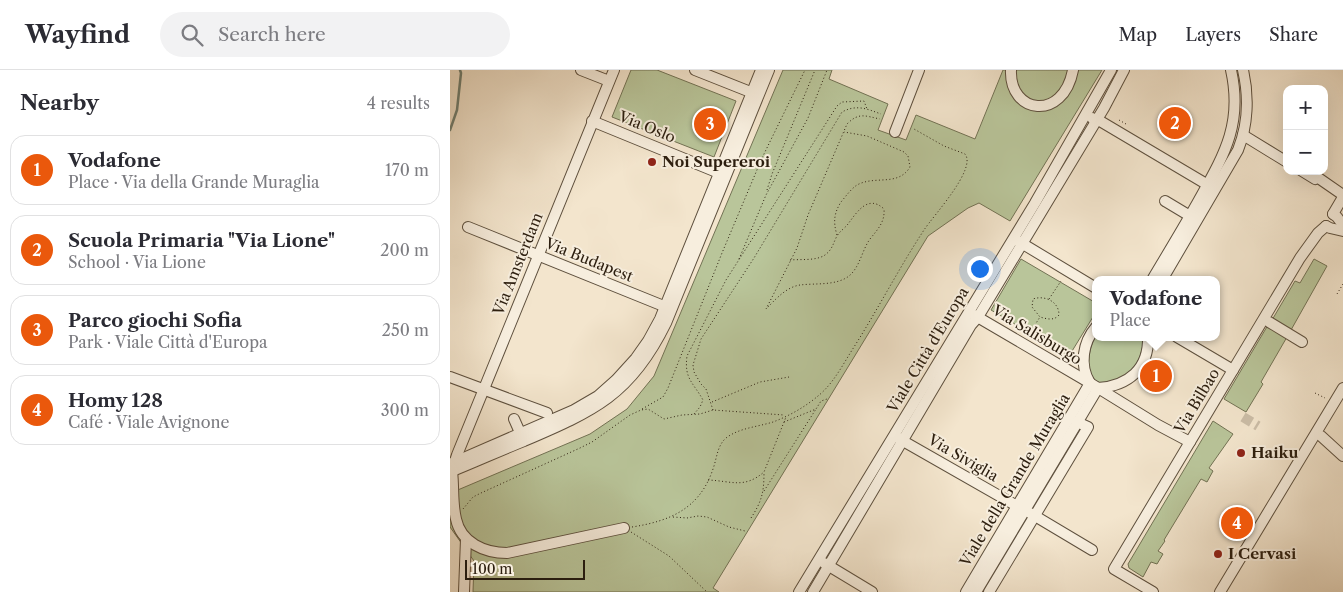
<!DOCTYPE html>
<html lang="en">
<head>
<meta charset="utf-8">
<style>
  body { margin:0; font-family:"Libre Caslon Text",serif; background:#f2f2f3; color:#2b2b33 }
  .controls { position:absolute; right:15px; top:15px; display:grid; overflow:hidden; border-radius:10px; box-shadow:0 5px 20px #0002 }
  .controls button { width:45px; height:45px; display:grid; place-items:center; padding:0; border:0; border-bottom:1px solid #e1e1e2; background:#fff; color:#2b2b33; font:25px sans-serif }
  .scale { position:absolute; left:15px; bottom:12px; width:120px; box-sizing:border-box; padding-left:5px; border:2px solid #2c1e0f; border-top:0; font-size:14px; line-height:18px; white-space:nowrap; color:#2c1e0f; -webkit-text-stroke:4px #f7eede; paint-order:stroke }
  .you { position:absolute; left:529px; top:198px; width:18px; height:18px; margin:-12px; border:4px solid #fff; border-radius:50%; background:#1a73e8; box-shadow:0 0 0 8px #1a73e833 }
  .badge { display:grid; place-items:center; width:32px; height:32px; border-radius:50%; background:#ea580c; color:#fff; font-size:16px; font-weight:700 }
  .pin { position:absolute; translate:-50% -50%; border:2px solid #fff; box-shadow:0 1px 5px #0006 }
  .popup { position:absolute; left:642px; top:206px; width:128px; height:65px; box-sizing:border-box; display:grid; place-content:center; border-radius:10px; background:#fff; filter:drop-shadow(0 1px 4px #0005); font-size:16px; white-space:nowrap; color:#7c7c81 }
  .popup b { font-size:19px; color:#2b2b33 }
  .popup::after { content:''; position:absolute; left:50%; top:100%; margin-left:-10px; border:10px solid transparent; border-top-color:#fff }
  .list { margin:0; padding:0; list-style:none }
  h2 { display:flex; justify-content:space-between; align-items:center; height:65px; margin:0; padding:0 20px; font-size:21px }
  h2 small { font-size:16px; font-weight:400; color:#7c7c81 }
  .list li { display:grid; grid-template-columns:32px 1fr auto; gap:15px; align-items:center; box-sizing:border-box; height:70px; margin:0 10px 10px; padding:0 10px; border:1px solid #e1e1e2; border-radius:15px }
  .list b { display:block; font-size:19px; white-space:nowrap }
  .list p { margin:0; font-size:16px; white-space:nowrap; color:#7c7c81 }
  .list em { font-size:16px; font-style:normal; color:#7c7c81 }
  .icon { flex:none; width:28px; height:28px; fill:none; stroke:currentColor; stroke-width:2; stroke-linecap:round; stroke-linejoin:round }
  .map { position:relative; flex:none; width:893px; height:522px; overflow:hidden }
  header { display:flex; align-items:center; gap:30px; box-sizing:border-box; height:70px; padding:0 25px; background:#fff; border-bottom:1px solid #e1e1e2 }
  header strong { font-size:24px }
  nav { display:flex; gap:28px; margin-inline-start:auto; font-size:18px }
  .search { width:350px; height:45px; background:#f2f2f3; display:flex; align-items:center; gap:12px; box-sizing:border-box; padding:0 18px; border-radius:28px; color:#7c7c81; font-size:19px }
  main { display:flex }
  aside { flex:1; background:#fff }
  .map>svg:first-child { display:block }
  .green { fill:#b9c59a; stroke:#727254 }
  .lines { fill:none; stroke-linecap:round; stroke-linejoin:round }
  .stream { stroke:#6f7f72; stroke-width:2.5 }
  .minor-tunnel { stroke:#cbbda7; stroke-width:10; stroke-dasharray:10 5; stroke-linecap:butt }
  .minor-casing { stroke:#5e503e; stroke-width:12 }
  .path { stroke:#2c1e0f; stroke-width:1; stroke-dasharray:1 2.5; stroke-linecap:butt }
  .minor { stroke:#f7eede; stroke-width:10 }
  .poi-dot { fill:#8f2418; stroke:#f7eede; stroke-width:2 }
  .labels { text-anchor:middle; stroke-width:4; stroke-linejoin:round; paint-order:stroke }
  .street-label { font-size:15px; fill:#2c1e0f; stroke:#f7eede }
  .poi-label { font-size:15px; font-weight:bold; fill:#2c1e0f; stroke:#f7eede; text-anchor:start }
</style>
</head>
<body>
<header>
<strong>Wayfind</strong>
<div class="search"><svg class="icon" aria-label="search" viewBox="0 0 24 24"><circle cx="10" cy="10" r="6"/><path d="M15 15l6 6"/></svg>Search here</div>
<nav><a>Map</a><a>Layers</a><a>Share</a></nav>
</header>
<main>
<aside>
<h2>Nearby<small>4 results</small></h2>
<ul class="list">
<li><span class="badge">1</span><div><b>Vodafone</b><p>Place · Via della Grande Muraglia</p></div><em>170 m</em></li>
<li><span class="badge">2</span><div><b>Scuola Primaria &quot;Via Lione&quot;</b><p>School · Via Lione</p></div><em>200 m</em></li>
<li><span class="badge">3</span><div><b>Parco giochi Sofia</b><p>Park · Viale Città d'Europa</p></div><em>250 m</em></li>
<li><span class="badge">4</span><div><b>Homy 128</b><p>Café · Viale Avignone</p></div><em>300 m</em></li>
</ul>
</aside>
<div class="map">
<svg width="893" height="522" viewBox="0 0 893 522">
  <rect width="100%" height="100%" fill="#f3e5cd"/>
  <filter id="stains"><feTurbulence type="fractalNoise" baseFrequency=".004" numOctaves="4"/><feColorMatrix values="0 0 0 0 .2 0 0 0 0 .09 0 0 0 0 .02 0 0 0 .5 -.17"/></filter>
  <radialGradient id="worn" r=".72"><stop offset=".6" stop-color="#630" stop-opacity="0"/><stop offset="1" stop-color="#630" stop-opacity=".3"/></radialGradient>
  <!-- green -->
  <g class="green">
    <polygon points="181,0 207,0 286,31 264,87 162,47"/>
    <polygon points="333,0 382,0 379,9 438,34 428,60 456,70 466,45 525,69 553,0 652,0 560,151 529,133 518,138 478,166 263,518 269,522 23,522 24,491 0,457 0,429 3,422 140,364 177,339 204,306"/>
    <polygon points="571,189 646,233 646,242 619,286 541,240"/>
    <polygon points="864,189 877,196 841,260 822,250 845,211 850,213"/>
    <polygon points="818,255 837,267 811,312 813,314 796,342 774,329"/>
    <path d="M 646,265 L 646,267 L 694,267 C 692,286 687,299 670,309 C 664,312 658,314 651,313 C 631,309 639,277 646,265 Z"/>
    <polygon points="763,351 783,364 759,398 763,401 757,412 751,409 714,470 715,471 708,481 713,484 707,494 701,492 693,507 679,498 678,494"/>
  </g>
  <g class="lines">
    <!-- stream -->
    <polyline class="stream" points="0,60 7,40 11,3 10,0"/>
    <!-- minor-tunnel -->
    <polyline class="minor-tunnel" points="793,347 808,356"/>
    <defs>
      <g id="minor">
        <polyline points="131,0 159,11"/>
        <polyline points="245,0 308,25"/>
        <path d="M 561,0 C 559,44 613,52 623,0"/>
        <polyline points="642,48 645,51 650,51 758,115"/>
        <polyline points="142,51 274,105"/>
        <polyline points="445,62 469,0"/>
        <polyline points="793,65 837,92"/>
        <polyline points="852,101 865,109 867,107 893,125"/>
        <polyline points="715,131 740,146"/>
        <polyline points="883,144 893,127"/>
        <polyline points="883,144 887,147 893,155"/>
        <polyline points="876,156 880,158 893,161"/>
        <polyline points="18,157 221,239"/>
        <polyline points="568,171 646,218"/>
        <path d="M 702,210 C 718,183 734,157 749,130 C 774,85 793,54 781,0"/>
        <path d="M 712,210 L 788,80 C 798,55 799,26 793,0"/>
        <polyline points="524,245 640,313 708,355 740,372"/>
        <polyline points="819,252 852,272"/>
        <polyline points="727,267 783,300"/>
        <polyline points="0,307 97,343"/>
        <path d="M 640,313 C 629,295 633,272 646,257"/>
        <path d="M 648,318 C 678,316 699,299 698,267"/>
        <polyline points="64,349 72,367"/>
        <polyline points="871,366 893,386"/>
        <polyline points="446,367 567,436"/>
        <polyline points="0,394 124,340 148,326 166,310 186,288 198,271 210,249 311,0"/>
        <polyline points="6,395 5,391 7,385 164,0"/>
        <path d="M 2,401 C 4,417 2,433 6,449 C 11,473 35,483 57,483 L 174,458"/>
        <path d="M 0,402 C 25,392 49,381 74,371 C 144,341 181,325 216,253 L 319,0"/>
        <polyline points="580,443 642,480"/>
        <polyline points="374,493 422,522"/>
        <polyline points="14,522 16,469"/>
        <polyline points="349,522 585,133 661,0"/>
        <polyline points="363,522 521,255 528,247 654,38 674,0"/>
        <polyline points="516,522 640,313"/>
        <polyline points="526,522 648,318"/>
        <polyline points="539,522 638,357 627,352"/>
        <polyline points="703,522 664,499 850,188 868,163 876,156"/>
        <polyline points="770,522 893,318"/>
      </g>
    </defs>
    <!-- minor casing -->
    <use href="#minor" class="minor-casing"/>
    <!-- path -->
    <g class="path">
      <polyline points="669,50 676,54"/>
      <polyline points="317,120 322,104 365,0"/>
      <path d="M 387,165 C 383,152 384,143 391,132 C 396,126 401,119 407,115 C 425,105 448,117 460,97 L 458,86 L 454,82 L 417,66 L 394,62"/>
      <polyline points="289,189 316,125 358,48 377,0"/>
      <path d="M 340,190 C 351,189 366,191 375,185 C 383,179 383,173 387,166 C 390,161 395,158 398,154 C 407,142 418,124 434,139 C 435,152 428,159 420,169 C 412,180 410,197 399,206 C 386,216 365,213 350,215 C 336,217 325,230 316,239 L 347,178 L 358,145 L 397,54 C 409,42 415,46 430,49"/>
      <polyline points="887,224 893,214"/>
      <polyline points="599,229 611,211"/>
      <path d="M 579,264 L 590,247 L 582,237 L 583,229 C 594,225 609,231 609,245 C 604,251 597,249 590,247"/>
      <polyline points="751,267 754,269"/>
      <polyline points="865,323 875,328"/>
      <polyline points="262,332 310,312 339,307"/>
      <polyline points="192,339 213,327 218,318 272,183 312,88 355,0"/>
      <path d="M 263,340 L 256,319 L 251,314 L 244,302 L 243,295 L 251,269 L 304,188 L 392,42 C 407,34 417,39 431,44"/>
      <path d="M 244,344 L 250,337 L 253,330 C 243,312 234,309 237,286 L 276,210 L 387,36 L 392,32 L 414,31 L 417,39"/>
      <polyline points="334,352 366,339 371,331 377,329"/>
      <path d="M 258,410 C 282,411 294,419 314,402 L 336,347"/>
      <polyline points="314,421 366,339"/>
      <polyline points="13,439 23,427 31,423 130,378 142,372 180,345 191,340 198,339 214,349 232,345 250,344 263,340 334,345"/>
      <polyline points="223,447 237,448 248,446 257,447 279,457 295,461"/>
      <path d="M 301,448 C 312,431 314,422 314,402"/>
      <path d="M 182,457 C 221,451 250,438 263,399 C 267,388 267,376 276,368 C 289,358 307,357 323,352 C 339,346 355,337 368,326 C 384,313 393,294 404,277 C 428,239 449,198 474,160 C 483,146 527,99 515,84 L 494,76 L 464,59"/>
      <polyline points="181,462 219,486 257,522"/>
    </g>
    <!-- minor -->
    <use href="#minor" class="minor"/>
  </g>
  <!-- markers -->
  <g class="poi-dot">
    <circle cx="202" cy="92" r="5"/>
    <circle cx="791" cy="383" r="5"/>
    <circle cx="768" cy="484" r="5"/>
  </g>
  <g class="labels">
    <!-- street labels -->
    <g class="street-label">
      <text transform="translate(197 57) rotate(22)" y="5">Via Oslo</text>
      <text transform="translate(139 190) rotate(22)" y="5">Via Budapest</text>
      <text transform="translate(68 194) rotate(-68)" y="5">Via Amsterdam</text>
      <text transform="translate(587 265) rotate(31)" y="5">Via Salisburgo</text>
      <text transform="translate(478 280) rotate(-59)" y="5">Viale Città d'Europa</text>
      <text transform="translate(747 331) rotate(-59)" y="5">Via Bilbao</text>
      <text transform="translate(513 388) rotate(30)" y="5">Via Siviglia</text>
      <text transform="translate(565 410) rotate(-59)" y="5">Viale della Grande Muraglia</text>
    </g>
    <!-- poi labels -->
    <g class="poi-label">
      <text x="212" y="97">Noi Supereroi</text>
      <text x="801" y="388">Haiku</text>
      <text x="778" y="489">I Cervasi</text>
    </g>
  </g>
  <rect width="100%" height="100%" filter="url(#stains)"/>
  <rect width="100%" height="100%" fill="url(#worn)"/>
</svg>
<div class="controls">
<button>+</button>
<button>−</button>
</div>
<div class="scale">100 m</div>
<div class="you"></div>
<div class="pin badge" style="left:706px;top:306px">1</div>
<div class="popup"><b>Vodafone</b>Place</div>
<div class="pin badge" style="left:725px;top:53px">2</div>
<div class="pin badge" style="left:260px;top:54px">3</div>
<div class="pin badge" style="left:787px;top:453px">4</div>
</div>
</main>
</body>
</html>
